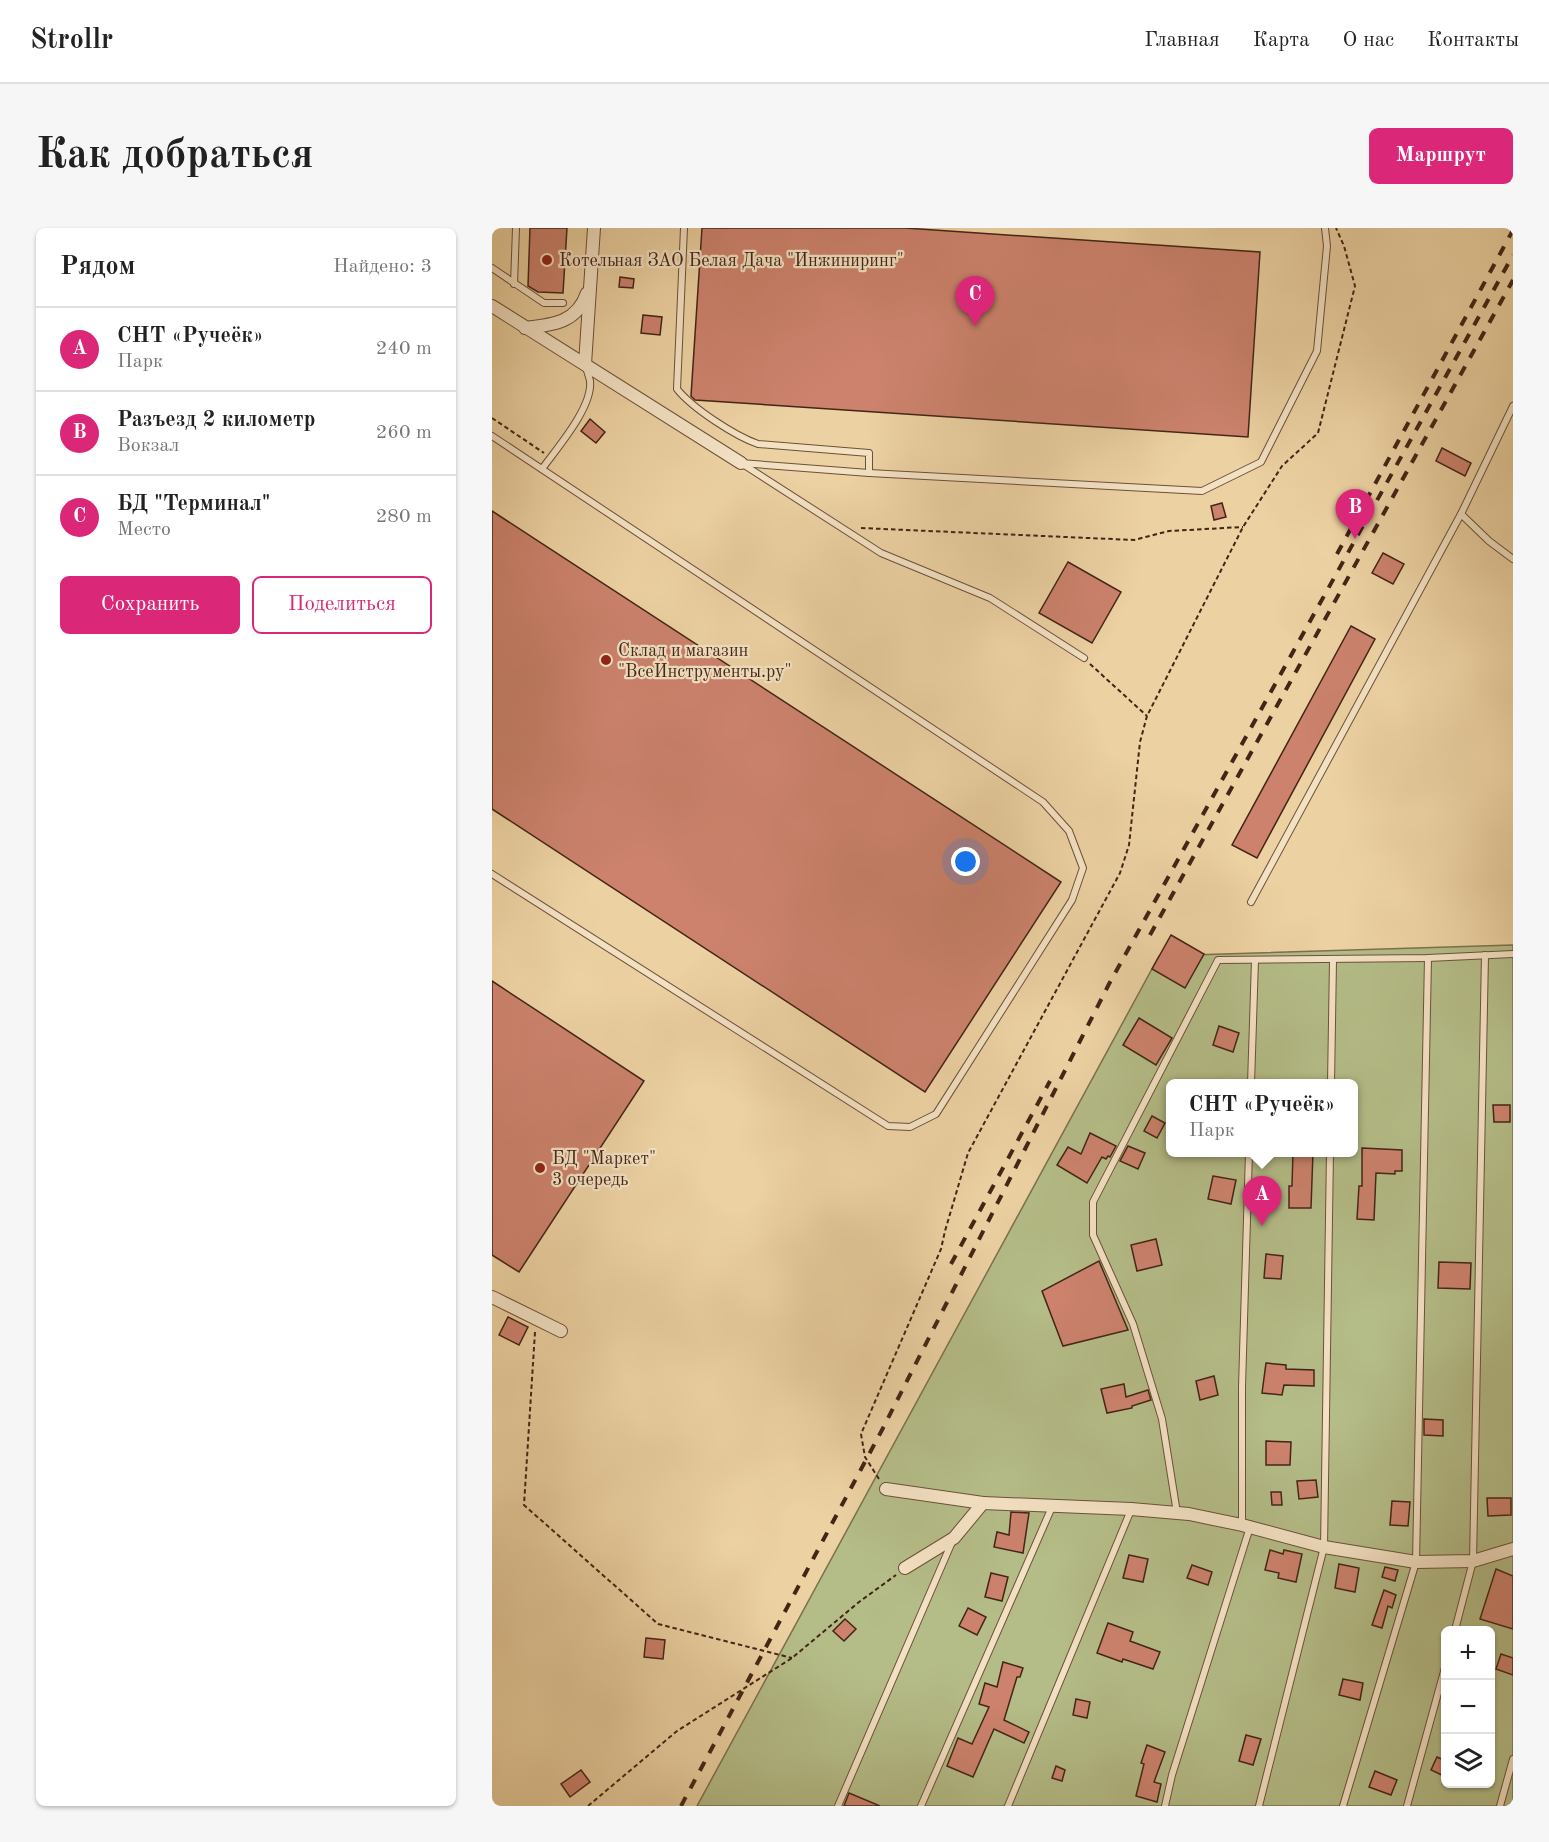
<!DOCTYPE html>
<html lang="ru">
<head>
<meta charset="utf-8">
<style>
  body { margin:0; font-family:"Old Standard TT",serif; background:#f6f6f6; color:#222 }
  .controls { position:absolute; right:18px; bottom:18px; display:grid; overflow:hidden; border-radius:9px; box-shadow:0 2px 4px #0004 }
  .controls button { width:54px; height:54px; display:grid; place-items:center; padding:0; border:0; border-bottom:2px solid #e0e0e0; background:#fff; color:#222; font:30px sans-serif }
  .you { position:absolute; left:474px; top:634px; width:21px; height:21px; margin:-15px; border:4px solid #fff; border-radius:50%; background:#1a73e8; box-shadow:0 0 0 9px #1a73e833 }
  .badge { display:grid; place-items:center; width:39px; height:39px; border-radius:50%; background:#db2777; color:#fff; font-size:20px; font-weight:700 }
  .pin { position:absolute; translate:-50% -50px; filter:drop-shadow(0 2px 3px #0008) }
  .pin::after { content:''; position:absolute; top:32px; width:21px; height:18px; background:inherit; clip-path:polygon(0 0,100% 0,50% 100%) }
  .popup { position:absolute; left:674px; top:851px; width:192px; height:78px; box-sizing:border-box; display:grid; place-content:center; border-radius:9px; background:#fff; filter:drop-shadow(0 2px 4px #0005); font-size:20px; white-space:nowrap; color:#767676 }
  .popup b { font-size:22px; color:#222 }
  .popup::after { content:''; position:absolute; left:50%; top:100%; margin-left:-12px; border:12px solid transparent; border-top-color:#fff }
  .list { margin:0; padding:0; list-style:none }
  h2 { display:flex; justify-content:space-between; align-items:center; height:78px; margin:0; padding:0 24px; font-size:26px }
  h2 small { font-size:20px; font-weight:400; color:#767676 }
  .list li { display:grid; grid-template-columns:39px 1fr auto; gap:18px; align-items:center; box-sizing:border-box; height:84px; padding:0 24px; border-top:2px solid #e0e0e0 }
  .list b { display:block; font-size:22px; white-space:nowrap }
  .list p { margin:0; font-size:20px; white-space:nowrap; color:#767676 }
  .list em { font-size:20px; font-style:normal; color:#767676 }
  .actions { display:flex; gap:12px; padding:18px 24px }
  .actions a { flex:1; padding:14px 0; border:2px solid #db2777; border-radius:9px; text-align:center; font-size:21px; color:#db2777 }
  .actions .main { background:#db2777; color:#fff }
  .icon { flex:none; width:33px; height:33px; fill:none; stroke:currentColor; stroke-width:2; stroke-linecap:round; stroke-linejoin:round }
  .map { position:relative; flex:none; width:1021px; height:1578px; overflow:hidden; border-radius:9px }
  header { display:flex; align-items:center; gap:36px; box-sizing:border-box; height:84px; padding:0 30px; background:#fff; border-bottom:2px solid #e0e0e0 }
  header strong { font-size:28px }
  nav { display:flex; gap:33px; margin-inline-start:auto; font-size:21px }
  .intro { display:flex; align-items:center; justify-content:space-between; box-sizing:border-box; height:144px; padding:0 36px }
  h1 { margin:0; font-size:42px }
  .button { padding:15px 27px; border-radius:9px; background:#db2777; color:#fff; font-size:21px; font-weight:700 }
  main { display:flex; gap:36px; padding:0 36px }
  aside { flex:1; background:#fff; border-radius:9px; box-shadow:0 2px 4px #0004 }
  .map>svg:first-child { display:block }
  .green { fill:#b4bc87; stroke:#7c704e; stroke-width:1.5; fill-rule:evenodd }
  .building { fill:#cc826d; stroke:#432516; stroke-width:1.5 }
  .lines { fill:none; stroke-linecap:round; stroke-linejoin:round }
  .service-casing { stroke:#6d5039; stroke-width:8 }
  .minor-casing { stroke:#6d5039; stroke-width:14 }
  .path { stroke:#432516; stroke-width:2; stroke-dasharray:4.5 3; stroke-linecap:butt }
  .service { stroke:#f3e1c3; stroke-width:6 }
  .minor { stroke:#f3e1c3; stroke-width:12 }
  .rail { stroke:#432516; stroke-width:4; stroke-dasharray:10 10; stroke-linecap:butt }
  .poi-dot { fill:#8f2418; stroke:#f3e1c3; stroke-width:2 }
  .labels { text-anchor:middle; stroke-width:4.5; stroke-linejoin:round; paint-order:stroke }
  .poi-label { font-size:18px; fill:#432516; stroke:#f3e1c3; text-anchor:start }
</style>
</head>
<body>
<header>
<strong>Strollr</strong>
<nav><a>Главная</a><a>Карта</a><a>О нас</a><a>Контакты</a></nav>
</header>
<div class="intro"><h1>Как добраться</h1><a class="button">Маршрут</a></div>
<main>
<aside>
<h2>Рядом<small>Найдено: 3</small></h2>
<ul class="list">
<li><span class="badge">A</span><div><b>СНТ «Ручеёк»</b><p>Парк</p></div><em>240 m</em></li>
<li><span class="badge">B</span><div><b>Разъезд 2 километр</b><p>Вокзал</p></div><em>260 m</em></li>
<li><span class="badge">C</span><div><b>БД &quot;Терминал&quot;</b><p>Место</p></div><em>280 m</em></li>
</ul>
<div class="actions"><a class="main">Сохранить</a><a>Поделиться</a></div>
</aside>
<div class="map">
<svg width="1021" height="1578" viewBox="0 0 1021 1578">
  <rect width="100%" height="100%" fill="#ecd1a2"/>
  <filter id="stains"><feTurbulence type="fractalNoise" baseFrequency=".00333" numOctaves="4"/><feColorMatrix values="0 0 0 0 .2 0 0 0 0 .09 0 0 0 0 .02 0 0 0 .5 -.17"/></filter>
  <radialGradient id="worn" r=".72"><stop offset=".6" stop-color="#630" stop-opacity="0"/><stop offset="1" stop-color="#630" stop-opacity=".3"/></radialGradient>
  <!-- green -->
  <path class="green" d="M 1021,717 L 1021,1578 L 205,1578 L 667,728 ZM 678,856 L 862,856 L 862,924 L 678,924 ZM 954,1402 L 999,1402 L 999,1556 L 954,1556 Z"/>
  <!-- building -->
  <g class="building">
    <polygon points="38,0 75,0 71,65 46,64 36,58"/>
    <polygon points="210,0 413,0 768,24 756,209 203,172 199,168"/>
    <polygon points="128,49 142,51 141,60 127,59"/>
    <polygon points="151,87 170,89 168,107 149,105"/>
    <polygon points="98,191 113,204 104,215 89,203"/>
    <polygon points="950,220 979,235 973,248 944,233"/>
    <polygon points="730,275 734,289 722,292 719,278"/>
    <polygon points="0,283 569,654 433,864 0,581"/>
    <polygon points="891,325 912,336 901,356 880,345"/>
    <polygon points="576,334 629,364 600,415 547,385"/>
    <polygon points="859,398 883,411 765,630 740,617"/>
    <polygon points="679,707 712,726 693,760 660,741"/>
    <polygon points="0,753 152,853 27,1044 0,1027"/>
    <polygon points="647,790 680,810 664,837 631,817"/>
    <polygon points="727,798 747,805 741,824 721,817"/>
    <polygon points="1001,877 1018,877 1018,894 1002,894"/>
    <polygon points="660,888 673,895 665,910 652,903"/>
    <polygon points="598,905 624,918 618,929 616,928 614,931 610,929 595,955 565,937 576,919 589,926"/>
    <polygon points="636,918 653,925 646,941 628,933"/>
    <polygon points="870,920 910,922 910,943 903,943 903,946 884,945 882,992 865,991 867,958 870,958"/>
    <polygon points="801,924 821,924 819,980 797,980 797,958 800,958"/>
    <polygon points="721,948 744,952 739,976 716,971"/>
    <polygon points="664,1011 670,1037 645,1043 639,1017"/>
    <polygon points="774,1026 791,1028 789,1051 772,1050"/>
    <polygon points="607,1033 636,1102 571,1118 550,1063"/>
    <polygon points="947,1034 979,1035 978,1061 946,1060"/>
    <polygon points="16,1089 36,1099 27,1117 7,1107"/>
    <polygon points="774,1135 794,1137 794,1141 822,1142 822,1158 792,1157 790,1167 770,1165"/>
    <polygon points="722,1148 726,1167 708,1172 704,1153"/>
    <polygon points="632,1156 634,1169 656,1162 659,1172 640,1178 640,1180 615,1185 609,1161"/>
    <polygon points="932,1191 951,1192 951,1208 932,1207"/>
    <polygon points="774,1213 799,1214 798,1237 774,1237"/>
    <polygon points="824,1252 826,1269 807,1271 805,1253"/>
    <polygon points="779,1264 789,1264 790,1277 780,1277"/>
    <polygon points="995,1270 1019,1270 1019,1287 996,1288"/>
    <polygon points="900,1273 918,1274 916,1298 898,1297"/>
    <polygon points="519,1284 537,1285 531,1325 502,1319 505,1304 517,1307"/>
    <polygon points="778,1322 791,1326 792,1322 810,1326 804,1354 786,1350 787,1345 773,1342"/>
    <polygon points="637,1327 656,1331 651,1354 631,1350"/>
    <polygon points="847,1336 867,1340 863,1364 843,1360"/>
    <polygon points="700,1337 720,1344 716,1357 695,1350"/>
    <polygon points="893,1339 906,1342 903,1353 890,1349"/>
    <polygon points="1004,1341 1021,1348 1021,1401 988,1391"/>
    <polygon points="499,1345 516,1349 510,1373 493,1369"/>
    <polygon points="892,1362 904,1367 900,1380 896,1378 890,1400 880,1397"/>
    <polygon points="476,1380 494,1389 485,1407 467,1398"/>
    <polygon points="353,1391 364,1401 352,1413 341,1403"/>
    <polygon points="616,1395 641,1404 638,1413 668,1424 661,1441 631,1431 630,1434 605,1425"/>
    <polygon points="154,1410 173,1412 171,1431 152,1429"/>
    <polygon points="1009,1426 1021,1430 1021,1447 1004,1441"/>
    <polygon points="511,1434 531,1440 528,1449 525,1449 512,1492 537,1504 532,1515 502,1501 481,1549 455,1538 466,1510 480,1516 497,1479 487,1476 493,1455 505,1459"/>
    <polygon points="851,1451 871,1455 868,1472 847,1467"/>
    <polygon points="584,1471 598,1474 595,1490 581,1487"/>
    <polygon points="754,1507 769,1511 761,1537 747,1533"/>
    <polygon points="655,1517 673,1524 662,1554 669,1556 665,1574 644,1568 652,1536 649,1535"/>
    <polygon points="945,1529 954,1533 954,1549 939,1542"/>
    <polygon points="564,1538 573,1542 570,1553 560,1550"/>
    <polygon points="89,1542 98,1554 78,1569 69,1556"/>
    <polygon points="883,1543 905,1552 899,1567 877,1559"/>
    <polygon points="357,1565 388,1578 352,1578"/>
  </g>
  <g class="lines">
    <defs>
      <g id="service">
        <path d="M 192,0 L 185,161 C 200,180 243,208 266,216 L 377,225 L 377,245 L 249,235"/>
        <polyline points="0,40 52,75 71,75"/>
        <polyline points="22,56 24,0"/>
        <polyline points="0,208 551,574 577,603 591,640 580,672 444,886 418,899 396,898 0,646"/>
        <polyline points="249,235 389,325 498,370 592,430"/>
        <path d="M 50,241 C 65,220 101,179 98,153 C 97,148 95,143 94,139"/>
        <polyline points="377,245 710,263 769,234 825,123 835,18 833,0"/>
        <polyline points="969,286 997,313 1021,331"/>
        <polyline points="759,674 969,286 1021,178"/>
        <polyline points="759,856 763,732"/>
        <polyline points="839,856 841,732"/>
        <polyline points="685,1285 670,1191 641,1096 601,1007 601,974 726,732 936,730 1021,726"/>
        <polyline points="750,1297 750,1159 757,924"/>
        <polyline points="963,1402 981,1333 993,727"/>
        <polyline points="346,1578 460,1314"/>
        <polyline points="429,1578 560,1279"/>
        <polyline points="516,1578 639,1282"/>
        <polyline points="673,1578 680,1547 758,1299"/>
        <polyline points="767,1578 832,1319 838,924"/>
        <polyline points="851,1578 924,1334 936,730"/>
        <polyline points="915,1578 954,1436"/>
        <polyline points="1008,1578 1021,1531"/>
      </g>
      <g id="minor">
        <polyline points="0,78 249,235"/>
        <path d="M 33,100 C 60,97 85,95 95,65"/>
        <polyline points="93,136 102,0"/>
        <polyline points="0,1069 69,1103"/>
        <polyline points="394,1261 491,1275"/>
        <polyline points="413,1340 462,1310 491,1275 639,1281 697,1286 750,1297 832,1319 924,1334 981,1333 1021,1321"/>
      </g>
    </defs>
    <!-- service casing -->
    <use href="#service" class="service-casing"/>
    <!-- minor casing -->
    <use href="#minor" class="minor-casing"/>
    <!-- path -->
    <g class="path">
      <polyline points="0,190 52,225"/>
      <polyline points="369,300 642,312 677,303 751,299"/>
      <polyline points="598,436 655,488"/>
      <polyline points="43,1104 32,1277 166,1396 300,1430"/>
      <polyline points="387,1251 373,1229 369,1206 449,1021 453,1003 476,925 628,645 637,617 648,514 655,488 751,299 790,238 826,205 863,58 852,18 844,0"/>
      <polyline points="96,1578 185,1503 300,1430 367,1374 404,1347"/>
    </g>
    <!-- service -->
    <use href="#service" class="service"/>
    <!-- minor -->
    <use href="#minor" class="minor"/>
    <!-- rail -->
    <g class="rail">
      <polyline points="845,326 1021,2"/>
      <polyline points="658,707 1021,52"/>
      <polyline points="459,1036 558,853"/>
      <polyline points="189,1578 390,1202 617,756 1021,27"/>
    </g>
  </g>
  <!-- markers -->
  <g class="poi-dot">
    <circle cx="55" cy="32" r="6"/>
    <circle cx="114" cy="432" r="6"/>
    <circle cx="48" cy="940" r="6"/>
  </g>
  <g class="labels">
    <!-- poi labels -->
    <g class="poi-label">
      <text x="67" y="38">Котельная ЗАО Белая Дача "Инжиниринг"</text>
      <text x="126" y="428">Склад и магазин<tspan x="126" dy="21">"ВсеИнструменты.ру"</tspan></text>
      <text x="60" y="936">БД "Маркет"<tspan x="60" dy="21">3 очередь</tspan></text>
    </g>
  </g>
  <rect width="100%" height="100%" filter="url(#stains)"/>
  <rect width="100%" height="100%" fill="url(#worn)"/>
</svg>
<div class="controls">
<button>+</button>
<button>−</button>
<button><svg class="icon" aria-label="layers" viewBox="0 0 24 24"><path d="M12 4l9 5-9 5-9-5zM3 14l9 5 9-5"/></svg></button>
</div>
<div class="you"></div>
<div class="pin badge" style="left:770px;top:998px">A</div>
<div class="popup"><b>СНТ «Ручеёк»</b>Парк</div>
<div class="pin badge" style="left:863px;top:311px">B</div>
<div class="pin badge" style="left:483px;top:98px">C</div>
</div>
</main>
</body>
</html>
